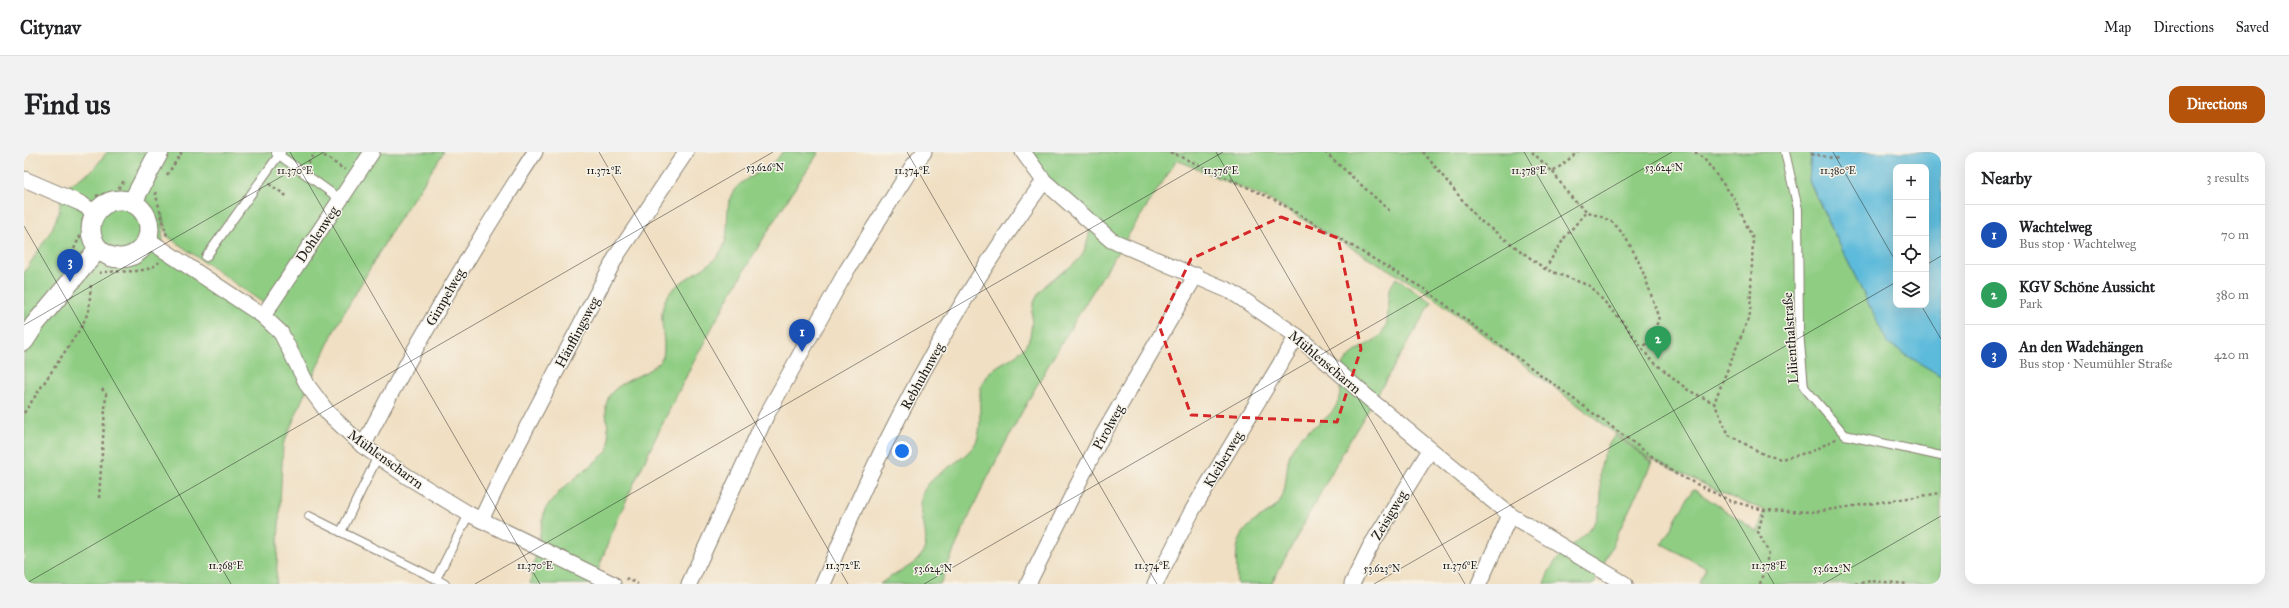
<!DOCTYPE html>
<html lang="en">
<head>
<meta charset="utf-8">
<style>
  body { margin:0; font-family:"IM FELL Great Primer",serif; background:#f2f2f2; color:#202124 }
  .controls { position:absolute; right:12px; top:12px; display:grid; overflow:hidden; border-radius:8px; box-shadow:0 4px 16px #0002 }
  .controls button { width:36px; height:36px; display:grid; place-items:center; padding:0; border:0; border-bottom:1px solid #e0e0e0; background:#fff; color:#202124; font:20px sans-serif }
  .you { position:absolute; left:878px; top:299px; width:14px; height:14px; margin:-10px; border:3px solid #fff; border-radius:50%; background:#1a73e8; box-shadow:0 0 0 6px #1a73e833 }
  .badge { display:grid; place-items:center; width:26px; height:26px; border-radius:50%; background:#b45309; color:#fff; font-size:13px; font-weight:700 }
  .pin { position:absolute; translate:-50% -33px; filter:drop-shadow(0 1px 2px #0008) }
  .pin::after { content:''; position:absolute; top:21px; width:14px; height:12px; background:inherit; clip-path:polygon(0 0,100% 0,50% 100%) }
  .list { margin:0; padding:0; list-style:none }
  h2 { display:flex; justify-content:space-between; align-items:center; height:52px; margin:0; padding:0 16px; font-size:17px }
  h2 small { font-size:13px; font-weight:400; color:#757577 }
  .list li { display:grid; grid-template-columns:26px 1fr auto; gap:12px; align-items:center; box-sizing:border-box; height:60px; padding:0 16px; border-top:1px solid #e0e0e0 }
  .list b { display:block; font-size:15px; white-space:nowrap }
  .list p { margin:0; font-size:13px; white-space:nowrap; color:#757577 }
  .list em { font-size:13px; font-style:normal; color:#757577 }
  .icon { flex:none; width:22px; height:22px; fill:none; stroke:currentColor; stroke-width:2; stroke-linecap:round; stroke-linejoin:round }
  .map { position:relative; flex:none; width:1917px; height:432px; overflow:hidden; border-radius:12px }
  header { display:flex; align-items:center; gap:24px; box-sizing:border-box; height:56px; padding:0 20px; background:#fff; border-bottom:1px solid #e0e0e0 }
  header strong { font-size:19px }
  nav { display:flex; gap:22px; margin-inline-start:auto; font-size:14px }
  .intro { display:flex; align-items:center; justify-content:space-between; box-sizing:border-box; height:96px; padding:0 24px }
  h1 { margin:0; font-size:28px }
  .button { padding:10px 18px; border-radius:12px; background:#b45309; color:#fff; font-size:14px; font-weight:700 }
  main { display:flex; gap:24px; padding:0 24px }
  aside { flex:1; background:#fff; border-radius:12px; box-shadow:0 4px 16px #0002 }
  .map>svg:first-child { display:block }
  .green { fill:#8fcd83; stroke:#567450; fill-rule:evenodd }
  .water { fill:#5cbada; stroke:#3c6b7b; fill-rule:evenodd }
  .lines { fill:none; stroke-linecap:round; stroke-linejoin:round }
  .service-casing { stroke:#867e6f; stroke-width:10 }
  .minor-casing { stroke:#867e6f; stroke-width:17 }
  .tertiary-casing { stroke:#867e6f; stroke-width:21 }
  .path { stroke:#867e6f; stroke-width:2.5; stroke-dasharray:3 3; stroke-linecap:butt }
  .service { stroke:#fff; stroke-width:8 }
  .minor { stroke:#fff; stroke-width:15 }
  .tertiary { stroke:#fff; stroke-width:19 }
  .marked { fill:none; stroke:#d62828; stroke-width:3; stroke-dasharray:8 5; stroke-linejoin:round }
  .ticks { fill:none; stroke:#1c1c1c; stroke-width:1; stroke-opacity:0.45 }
  .labels { text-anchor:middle; stroke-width:3; stroke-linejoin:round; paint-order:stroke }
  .street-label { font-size:14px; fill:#1c1c1c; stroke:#f7f3e8 }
  .ticks-label { font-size:10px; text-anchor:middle; fill:#1c1c1c; stroke:#f7f3e8; stroke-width:3; stroke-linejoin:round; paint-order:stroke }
</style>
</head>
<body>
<header>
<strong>Citynav</strong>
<nav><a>Map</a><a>Directions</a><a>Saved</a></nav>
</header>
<div class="intro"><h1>Find us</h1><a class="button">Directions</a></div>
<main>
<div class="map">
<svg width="1917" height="432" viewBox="0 0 1917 432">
  <rect width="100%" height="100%" fill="#f7f3e8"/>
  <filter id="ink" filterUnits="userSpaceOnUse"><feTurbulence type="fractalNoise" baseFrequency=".025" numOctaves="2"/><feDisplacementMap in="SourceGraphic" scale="8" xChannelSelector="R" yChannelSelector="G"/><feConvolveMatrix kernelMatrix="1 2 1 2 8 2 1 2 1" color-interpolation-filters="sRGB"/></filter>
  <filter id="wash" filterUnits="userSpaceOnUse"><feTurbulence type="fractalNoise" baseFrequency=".012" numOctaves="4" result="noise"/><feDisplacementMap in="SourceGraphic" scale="16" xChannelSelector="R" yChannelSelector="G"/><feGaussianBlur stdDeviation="0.9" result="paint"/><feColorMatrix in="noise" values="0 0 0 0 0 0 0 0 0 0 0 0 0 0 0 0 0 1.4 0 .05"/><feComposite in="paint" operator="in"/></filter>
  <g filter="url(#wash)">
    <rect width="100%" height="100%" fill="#f0dfc2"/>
    <!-- green -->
    <g class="green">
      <path d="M 83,0 L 420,0 L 370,75 L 312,175 L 284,234 L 259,293 L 252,432 L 0,432 L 0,121 L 28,77 L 35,60 L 38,38 L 69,18 ZM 138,62 L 143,84 L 245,155 L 238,164 L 139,98 Z"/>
      <path d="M 758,0 L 795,0 C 734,89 681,184 634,281 C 611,330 585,380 570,432 L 506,432 L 521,357 L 538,337 L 584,299 C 588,282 579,263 583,249 C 590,227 627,225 639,205 C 643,187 633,166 641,148 C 653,124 687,120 699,96 C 708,78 698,53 711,37 C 724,21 748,19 758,0 Z"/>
      <path d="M 999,0 L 1787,0 L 1785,30 L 1864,192 L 1917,224 L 1917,432 L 1675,432 L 1682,416 L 1638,392 L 1669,337 L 1734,380 L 1740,358 L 1709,346 L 1623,305 L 1401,139 L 1248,49 L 1153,8 C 1065,143 976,281 916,432 L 856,432 C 868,422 886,417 896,405 C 912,385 887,356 902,335 C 914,318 945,307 953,288 C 960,271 951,243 960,228 C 969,211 990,209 1001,194 C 1012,181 1004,162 1011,148 C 1021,126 1043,121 1057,105 C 1064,95 1065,81 1067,70 Z"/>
      <path d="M 1372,126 L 1408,150 L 1315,307 L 1247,432 L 1213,432 C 1213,404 1207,385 1234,367 C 1240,363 1251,357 1255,351 C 1266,334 1259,313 1269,295 C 1277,280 1293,275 1305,263 C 1322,247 1313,227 1320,212 C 1329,196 1347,194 1358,181 C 1368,169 1361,151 1366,137 C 1367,133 1370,130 1372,126 Z"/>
      <path d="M 1591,283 L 1628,310 L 1570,432 L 1521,432 C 1526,401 1561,392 1573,365 C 1579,352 1576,337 1576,323 C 1577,307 1582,295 1591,283 Z"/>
    </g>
    <!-- water -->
    <path class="water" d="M 1787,0 L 1917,0 L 1917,224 L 1864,192 L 1785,29 ZM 1872,15 L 1902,15 L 1902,153 L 1872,153 Z"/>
  </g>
  <g filter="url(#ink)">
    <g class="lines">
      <defs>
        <g id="service">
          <polyline points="1761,0 1774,57 1775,180 1780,235 1821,283 1917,304"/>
          <polyline points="252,1 316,47"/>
          <polyline points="182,105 257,0"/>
          <polyline points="354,304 317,380 412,427 445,362"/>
          <polyline points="285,364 317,380"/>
          <polyline points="412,427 421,432"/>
        </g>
        <g id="minor">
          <polyline points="999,0 1020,29 1087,88 1208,140 1273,184 1349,250 1486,363 1601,432"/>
          <polyline points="0,27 56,51 72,61"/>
          <polyline points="123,87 239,164 257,181 284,234 304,261 339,294 384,325 445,362 589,432"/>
          <polyline points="239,164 348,0"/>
          <path d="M 339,294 C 391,193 449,95 511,0"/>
          <polyline points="457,368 482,315 593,103 662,0"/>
          <polyline points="665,432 742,264 823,118 888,15 900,0"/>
          <path d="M 799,432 C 809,410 817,387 827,365 C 879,248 944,133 1020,29"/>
          <polyline points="1004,432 1077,286 1172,123"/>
          <polyline points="1131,432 1168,359 1273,184"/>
          <polyline points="1328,432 1346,395 1406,298"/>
          <polyline points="1455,432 1486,363"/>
        </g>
        <g id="tertiary">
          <circle cx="96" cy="77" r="29"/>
          <polyline points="108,51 135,0"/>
          <polyline points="0,189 11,172 74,97"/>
        </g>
      </defs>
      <!-- service casing -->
      <use href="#service" class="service-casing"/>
      <!-- minor casing -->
      <use href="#minor" class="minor-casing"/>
      <!-- tertiary casing -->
      <use href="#tertiary" class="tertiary-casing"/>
      <!-- path -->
      <g class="path">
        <polyline points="295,0 321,18"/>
        <polyline points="1146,0 1251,48 1400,137 1652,322 1707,349 1740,358 1790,360 1917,341"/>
        <polyline points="1301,0 1367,60"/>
        <polyline points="1399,0 1454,67 1521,117 1566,134 1599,170 1626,207 1664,238 1690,251"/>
        <polyline points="1508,0 1529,20 1554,0"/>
        <polyline points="1671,0 1681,8 1710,46 1729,87 1726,162 1690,251 1705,283 1741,303 1757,307 1786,300 1812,287"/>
        <polyline points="1787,2 1815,7"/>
        <polyline points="284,11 291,0"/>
        <path d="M 1529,20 C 1539,34 1548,50 1563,59 C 1571,64 1582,65 1589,71 C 1612,92 1626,138 1635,168 L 1619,197"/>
        <polyline points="143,23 158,0"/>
        <polyline points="245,32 264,45"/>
        <polyline points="131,40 143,84"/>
        <polyline points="72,44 92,39 100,29"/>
        <polyline points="50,97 57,82"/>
        <polyline points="1521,117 1541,85 1563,59"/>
        <path d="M 75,121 C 91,117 123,124 135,110"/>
        <polyline points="0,261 58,174 65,158 67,131"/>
        <polyline points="75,346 82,242 78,237"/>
        <polyline points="602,426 614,432"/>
        <polyline points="1736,432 1745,401 1734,380 1740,358"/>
        <polyline points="1831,432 1847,429 1884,432"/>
      </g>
      <!-- service -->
      <use href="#service" class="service"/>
      <!-- minor -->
      <use href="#minor" class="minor"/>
      <!-- tertiary -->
      <use href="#tertiary" class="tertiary"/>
    </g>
  </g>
  <!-- marked area -->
  <path class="marked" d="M 1257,65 L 1314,86 L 1337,197 L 1313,270 L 1167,263 L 1135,173 L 1167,107 Z"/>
  <!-- ticks -->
  <path class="ticks" d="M 266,0 L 516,432M 575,0 L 824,432M 883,0 L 1133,432M 1192,0 L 1441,432M 1500,0 L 1750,432M 1809,0 L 1872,110M 0,74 L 207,432M 1902,113 L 1917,104M 1897,153 L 1917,187M 0,173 L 300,0M 1,432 L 749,0M 451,432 L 1199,0M 900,432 L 1648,0M 1350,432 L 1872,130M 1799,432 L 1917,364"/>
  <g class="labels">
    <!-- street labels -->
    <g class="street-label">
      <text transform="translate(293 82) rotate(-56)" y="5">Dohlenweg</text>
      <text transform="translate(421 145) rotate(-60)" y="5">Gimpelweg</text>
      <text transform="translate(553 180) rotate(-62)" y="5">Hänflingsweg</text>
      <text transform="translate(1766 186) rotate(-94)" y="5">Lilienthalstraße</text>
      <text transform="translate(1301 210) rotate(40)" y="5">Mühlenscharrn</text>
      <text transform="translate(898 224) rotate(-61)" y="5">Rebhuhnweg</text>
      <text transform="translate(1084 275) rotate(-61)" y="5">Pirolweg</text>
      <text transform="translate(362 307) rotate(36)" y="5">Mühlenscharrn</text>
      <text transform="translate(1199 307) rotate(-59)" y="5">Kleiberweg</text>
      <text transform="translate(1365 363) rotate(-59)" y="5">Zeisigweg</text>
    </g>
  </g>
  <g class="ticks-label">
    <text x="741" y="19">53.626°N</text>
    <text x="1640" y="19">53.624°N</text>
    <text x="271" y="22">11.370°E</text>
    <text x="580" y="22">11.372°E</text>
    <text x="1197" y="22">11.376°E</text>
    <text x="1505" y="22">11.378°E</text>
    <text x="888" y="22">11.374°E</text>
    <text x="1814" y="22">11.380°E</text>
    <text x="202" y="417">11.368°E</text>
    <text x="511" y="417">11.370°E</text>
    <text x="819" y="417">11.372°E</text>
    <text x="1128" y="417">11.374°E</text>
    <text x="1436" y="417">11.376°E</text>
    <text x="1745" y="417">11.378°E</text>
    <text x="909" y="420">53.624°N</text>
    <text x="1358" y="420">53.623°N</text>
    <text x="1808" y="420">53.622°N</text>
  </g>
</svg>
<div class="controls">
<button>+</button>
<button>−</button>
<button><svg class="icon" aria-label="locate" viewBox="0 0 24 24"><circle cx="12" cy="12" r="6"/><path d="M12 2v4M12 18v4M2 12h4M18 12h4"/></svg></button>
<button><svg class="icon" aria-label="layers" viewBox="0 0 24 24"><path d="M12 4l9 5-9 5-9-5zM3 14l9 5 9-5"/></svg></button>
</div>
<div class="you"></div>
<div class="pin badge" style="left:778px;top:200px;background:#1a4fb4">1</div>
<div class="pin badge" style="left:1634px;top:207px;background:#2e9e5b">2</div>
<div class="pin badge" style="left:46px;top:130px;background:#1a4fb4">3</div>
</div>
<aside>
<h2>Nearby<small>3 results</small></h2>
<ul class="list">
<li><span class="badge" style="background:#1a4fb4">1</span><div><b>Wachtelweg</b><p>Bus stop · Wachtelweg</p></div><em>70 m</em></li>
<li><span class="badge" style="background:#2e9e5b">2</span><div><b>KGV Schöne Aussicht</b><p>Park</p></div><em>380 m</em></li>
<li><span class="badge" style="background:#1a4fb4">3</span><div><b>An den Wadehängen</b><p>Bus stop · Neumühler Straße</p></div><em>420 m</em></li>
</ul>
</aside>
</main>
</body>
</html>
